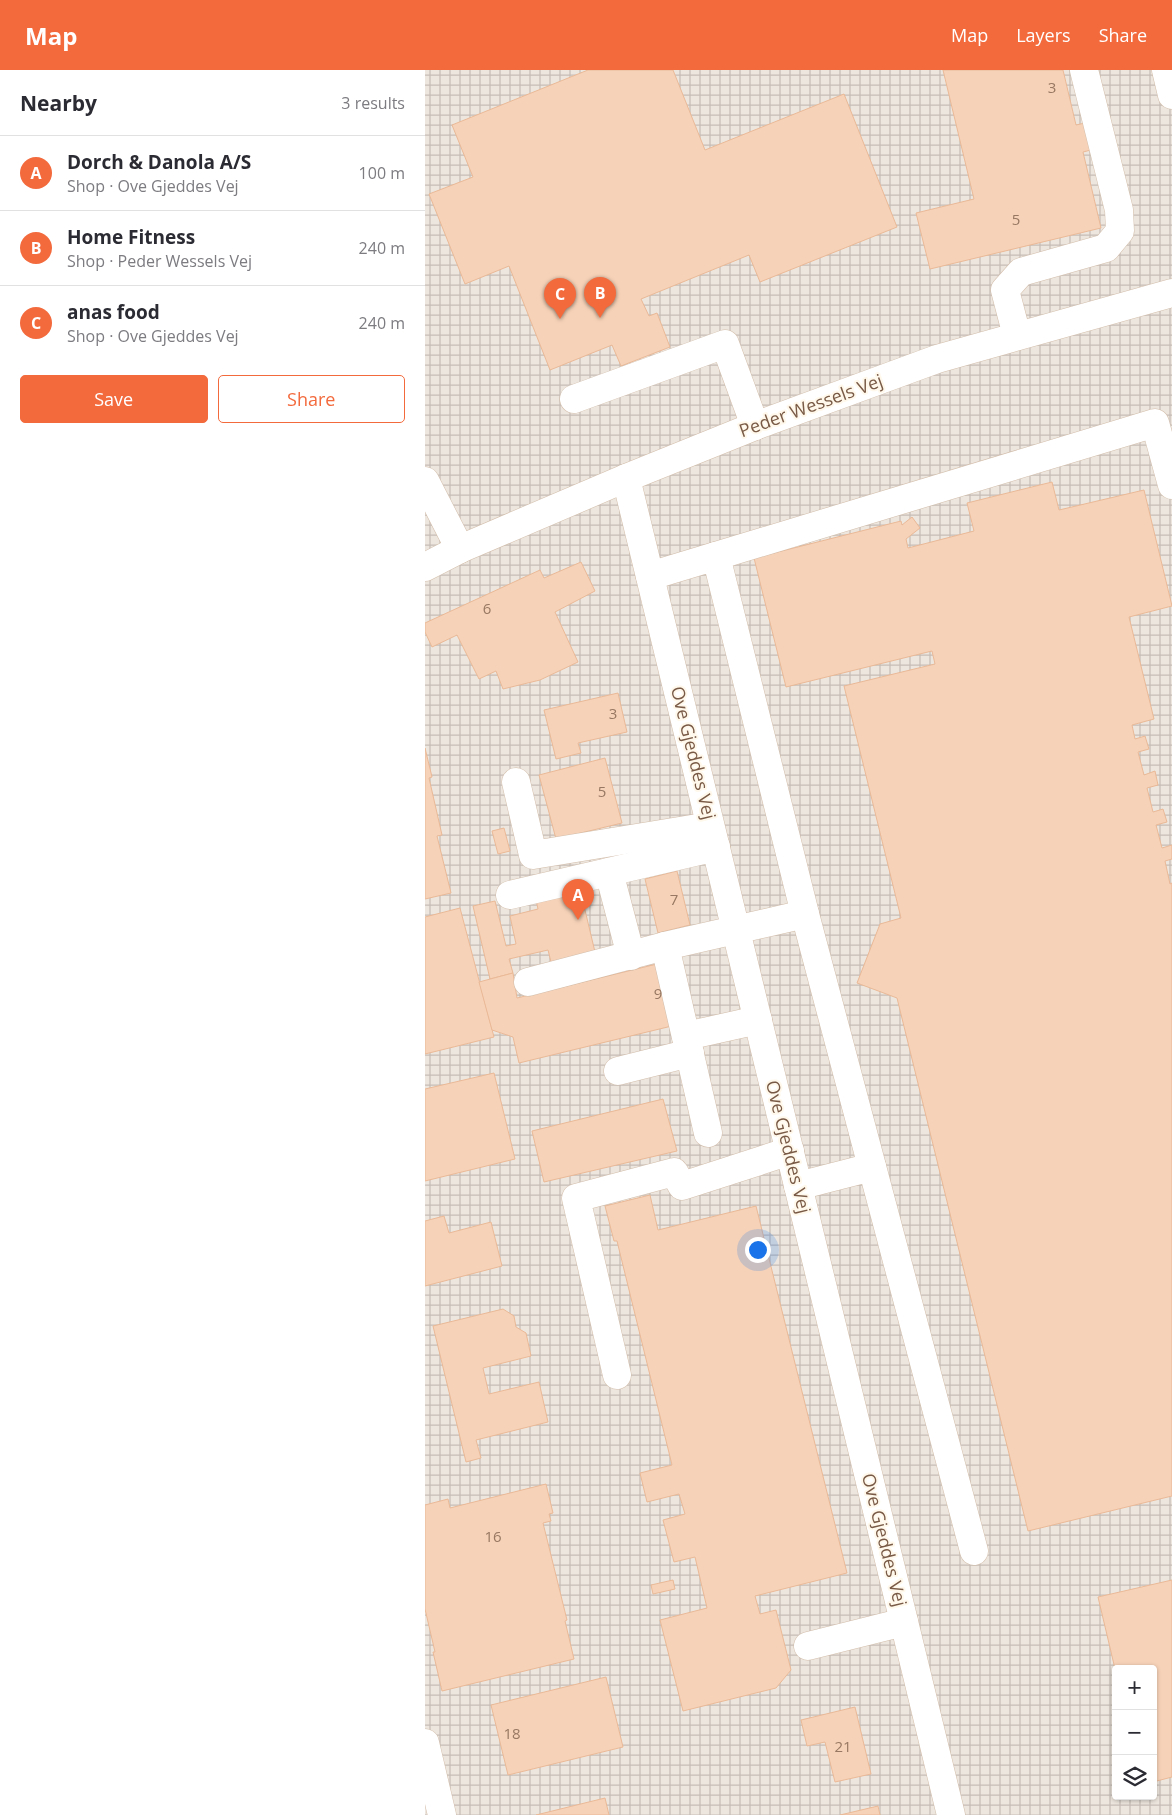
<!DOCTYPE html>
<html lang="en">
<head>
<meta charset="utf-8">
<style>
  body { margin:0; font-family:"Open Sans",sans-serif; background:#f7f7f7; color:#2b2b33 }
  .controls { position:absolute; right:15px; bottom:15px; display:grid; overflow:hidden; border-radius:5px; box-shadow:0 1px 4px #0004 }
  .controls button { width:45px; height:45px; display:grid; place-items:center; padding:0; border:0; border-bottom:1px solid #e1e1e2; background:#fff; color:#2b2b33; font:25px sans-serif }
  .you { position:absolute; left:332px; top:1179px; width:18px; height:18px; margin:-12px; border:4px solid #fff; border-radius:50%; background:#1a73e8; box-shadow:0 0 0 8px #1a73e833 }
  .badge { display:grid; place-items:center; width:32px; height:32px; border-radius:50%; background:#f36a3d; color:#fff; font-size:16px; font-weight:700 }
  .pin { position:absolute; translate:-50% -41px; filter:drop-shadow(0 1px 2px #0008) }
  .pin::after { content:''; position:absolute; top:26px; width:18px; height:15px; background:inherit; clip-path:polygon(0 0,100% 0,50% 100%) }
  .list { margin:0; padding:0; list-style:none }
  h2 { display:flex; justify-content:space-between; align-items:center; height:65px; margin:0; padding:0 20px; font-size:21px }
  h2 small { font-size:16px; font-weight:400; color:#7c7c81 }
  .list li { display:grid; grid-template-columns:32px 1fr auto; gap:15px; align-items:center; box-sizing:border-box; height:75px; padding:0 20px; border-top:1px solid #e1e1e2 }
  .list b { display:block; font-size:19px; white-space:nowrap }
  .list p { margin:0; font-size:16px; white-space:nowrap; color:#7c7c81 }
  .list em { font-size:16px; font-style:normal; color:#7c7c81 }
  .actions { display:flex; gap:10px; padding:15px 20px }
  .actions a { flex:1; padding:11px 0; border:1px solid #f36a3d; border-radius:5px; text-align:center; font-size:18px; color:#f36a3d }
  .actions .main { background:#f36a3d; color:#fff }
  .icon { flex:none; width:28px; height:28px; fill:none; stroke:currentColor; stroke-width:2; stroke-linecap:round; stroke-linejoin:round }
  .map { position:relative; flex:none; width:747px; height:1745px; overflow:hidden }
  header { display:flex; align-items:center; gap:30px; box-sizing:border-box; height:70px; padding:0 25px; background:#f36a3d; color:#fff }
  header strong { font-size:24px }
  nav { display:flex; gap:28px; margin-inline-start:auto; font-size:18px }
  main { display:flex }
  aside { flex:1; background:#fff }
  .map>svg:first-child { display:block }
  .industrial { fill:url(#industrial-grid); fill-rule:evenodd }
  .building { fill:#f6d2b8; stroke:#eab997 }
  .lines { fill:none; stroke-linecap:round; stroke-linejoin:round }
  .minor-casing { stroke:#d3beab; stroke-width:29 }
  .minor { stroke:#fff; stroke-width:28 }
  .labels { text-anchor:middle; stroke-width:4; stroke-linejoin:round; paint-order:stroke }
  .number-label { font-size:15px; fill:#987862 }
  .street-label { font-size:18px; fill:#795a46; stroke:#fff8eb }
</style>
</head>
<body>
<header>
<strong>Map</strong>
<nav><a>Map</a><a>Layers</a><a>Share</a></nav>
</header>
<main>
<aside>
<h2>Nearby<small>3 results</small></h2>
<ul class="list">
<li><span class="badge">A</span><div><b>Dorch &amp; Danola A/S</b><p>Shop · Ove Gjeddes Vej</p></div><em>100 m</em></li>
<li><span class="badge">B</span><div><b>Home Fitness</b><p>Shop · Peder Wessels Vej</p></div><em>240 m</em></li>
<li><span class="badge">C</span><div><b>anas food</b><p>Shop · Ove Gjeddes Vej</p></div><em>240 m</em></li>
</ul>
<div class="actions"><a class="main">Save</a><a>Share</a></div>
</aside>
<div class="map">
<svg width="747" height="1745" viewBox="0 0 747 1745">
  <defs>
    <pattern id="industrial-grid" width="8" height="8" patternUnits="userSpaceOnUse" patternTransform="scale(1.25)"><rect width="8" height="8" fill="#ede6de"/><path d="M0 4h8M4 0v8" fill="none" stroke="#c5bdb6"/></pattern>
  </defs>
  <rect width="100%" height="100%" fill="#fef4e3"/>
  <!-- industrial -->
  <path class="industrial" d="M 0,0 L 745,0 L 747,4 L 747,1745 L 0,1745 ZM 691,1599 L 728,1599 L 728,1726 L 691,1726 Z"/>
  <!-- building -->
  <g class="building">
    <polygon points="163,0 248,0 280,80 419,24 472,157 335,212 324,185 216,229 224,246 232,243 245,277 196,296 187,275 125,300 84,196 40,214 4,124 48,107 27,55"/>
    <polygon points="518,0 638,0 651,55 660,53 666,80 658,82 676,158 505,199 491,143 549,129"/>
    <polygon points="627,412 634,440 719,420 747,536 704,547 729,649 707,655 710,669 720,666 724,679 713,682 719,705 730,701 733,715 722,718 728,742 738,739 742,752 731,755 737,778 747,775 747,789 740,791 745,814 747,813 747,1426 603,1461 472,928 432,913 455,854 476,848 419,616 510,594 507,581 361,617 329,488 476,451 477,455 487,447 495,458 481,469 483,478 549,461 542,433"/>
    <polygon points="156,492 170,521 130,542 153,592 115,610 78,619 71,601 54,609 32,565 7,577 0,562 0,553 115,500 119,508"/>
    <polygon points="193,623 202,662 153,673 156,683 131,689 119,640"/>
    <polygon points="0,678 7,707 4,708 17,765 12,766 26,823 0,829"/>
    <polygon points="180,688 197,753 131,769 114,705"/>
    <polygon points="79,758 85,781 73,784 67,761"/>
    <polygon points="252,801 265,855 233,863 220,809"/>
    <polygon points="154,815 170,882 126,892 123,880 84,889 88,903 65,909 48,836 70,831 81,876 91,874 85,846 113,839 110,826"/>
    <polygon points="35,838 69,967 0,984 0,847"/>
    <polygon points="236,893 251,955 94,993 88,967 67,960 54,912 88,903 92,928"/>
    <polygon points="69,1003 90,1089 0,1111 0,1019"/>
    <polygon points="238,1029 252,1081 119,1112 107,1061"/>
    <polygon points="225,1125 233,1160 331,1136 422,1503 330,1526 335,1544 351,1540 366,1600 351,1618 258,1641 235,1550 282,1538 270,1487 249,1492 238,1450 260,1444 254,1424 222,1432 215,1403 247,1395 192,1171 189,1171 180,1136"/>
    <polygon points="19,1146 24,1163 66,1152 77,1196 0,1216 0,1151"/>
    <polygon points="78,1239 89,1246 91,1257 101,1263 106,1286 58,1298 64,1324 114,1312 123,1352 51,1370 56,1388 41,1392 8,1256"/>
    <polygon points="121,1414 128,1443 124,1444 126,1451 118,1453 142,1550 140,1551 149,1589 17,1621 8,1582 10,1582 0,1539 0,1435 23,1429 25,1438"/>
    <polygon points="248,1510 250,1519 228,1524 226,1515"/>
    <polygon points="747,1510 747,1707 728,1712 728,1599 691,1599 691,1603 673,1527"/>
    <polygon points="181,1607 198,1677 83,1705 66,1635"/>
    <polygon points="430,1637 446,1704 410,1712 400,1672 382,1676 376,1650"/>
    <polygon points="180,1728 184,1745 111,1745"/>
    <polygon points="453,1736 455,1745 415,1745"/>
  </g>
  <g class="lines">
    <defs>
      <g id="minor">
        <polyline points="741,0 747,25"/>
        <polyline points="592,266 580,220 596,202 681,178 695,161 694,140 659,0"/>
        <polyline points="149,329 300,274 330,356"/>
        <polyline points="201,408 526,1745"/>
        <polyline points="0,411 35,479"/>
        <polyline points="291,486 730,353 747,415"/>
        <polyline points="0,497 35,479 201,408 330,356 512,289 747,223"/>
        <polyline points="225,506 291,486 380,844"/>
        <polyline points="91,712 108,785 285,756"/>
        <polyline points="184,802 206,886"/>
        <polyline points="85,825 291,777"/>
        <polyline points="240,876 283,1063"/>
        <polyline points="103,912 240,876 380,844 549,1481"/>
        <polyline points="261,966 333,950"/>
        <polyline points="193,1001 265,983"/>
        <polyline points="373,1116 447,1097"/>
        <polyline points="192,1305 151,1128 249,1102 257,1116 365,1081"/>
        <polyline points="383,1576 479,1552"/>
        <polyline points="0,1673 17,1745"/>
      </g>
    </defs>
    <!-- minor casing -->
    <use href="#minor" class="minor-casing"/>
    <!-- minor -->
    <use href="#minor" class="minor"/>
  </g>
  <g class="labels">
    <!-- number labels -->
    <g class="number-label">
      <text x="627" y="23">3</text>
      <text x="591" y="155">5</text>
      <text x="62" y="544">6</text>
      <text x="188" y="649">3</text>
      <text x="177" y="727">5</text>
      <text x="249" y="835">7</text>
      <text x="233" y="929">9</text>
      <text x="68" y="1472">16</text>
      <text x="87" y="1669">18</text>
      <text x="418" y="1682">21</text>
    </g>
    <!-- street labels -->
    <g class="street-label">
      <text transform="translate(386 336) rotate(-20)" y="6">Peder Wessels Vej</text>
      <text transform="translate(268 683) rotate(76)" y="6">Ove Gjeddes Vej</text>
      <text transform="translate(363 1077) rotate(76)" y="6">Ove Gjeddes Vej</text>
      <text transform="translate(459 1470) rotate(76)" y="6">Ove Gjeddes Vej</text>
    </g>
  </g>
</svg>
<div class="controls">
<button>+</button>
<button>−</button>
<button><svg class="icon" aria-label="layers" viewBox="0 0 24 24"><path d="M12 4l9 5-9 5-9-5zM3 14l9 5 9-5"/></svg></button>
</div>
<div class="you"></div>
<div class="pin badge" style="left:153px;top:850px">A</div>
<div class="pin badge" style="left:175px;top:248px">B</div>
<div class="pin badge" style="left:135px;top:249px">C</div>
</div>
</main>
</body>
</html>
